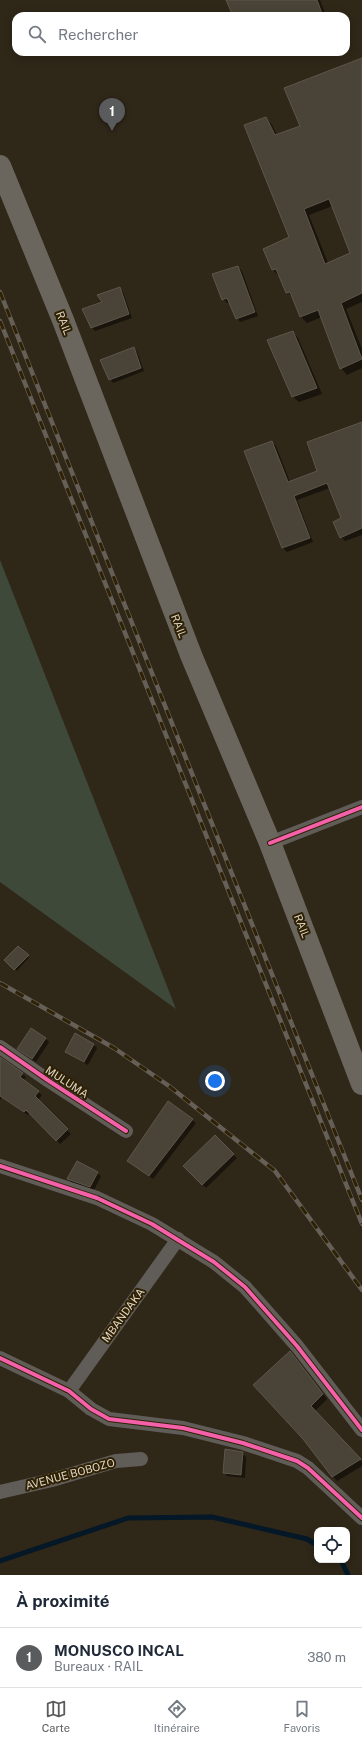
<!DOCTYPE html>
<html lang="fr">
<head>
<meta charset="utf-8">
<style>
  body { margin:0; font-family:"Public Sans",sans-serif; background:#f2f2f3; color:#1f2937 }
  .controls { position:absolute; right:12px; bottom:12px; display:grid; overflow:hidden; border-radius:8px; box-shadow:0 2px 10px #0003 }
  .controls button { width:36px; height:36px; display:grid; place-items:center; padding:0; border:0; border-bottom:1px solid #e0e1e3; background:#fff; color:#1f2937; font:20px sans-serif }
  .you { position:absolute; left:215px; top:1081px; width:14px; height:14px; margin:-10px; border:3px solid #fff; border-radius:50%; background:#1a73e8; box-shadow:0 0 0 6px #1a73e833 }
  .badge { display:grid; place-items:center; width:26px; height:26px; border-radius:50%; background:#5a5b5c; color:#fff; font-size:13px; font-weight:700 }
  .pin { position:absolute; translate:-50% -33px; filter:drop-shadow(0 1px 2px #0008) }
  .pin::after { content:''; position:absolute; top:21px; width:14px; height:12px; background:inherit; clip-path:polygon(0 0,100% 0,50% 100%) }
  .list { margin:0; padding:0; list-style:none }
  h2 { display:flex; justify-content:space-between; align-items:center; height:52px; margin:0; padding:0 16px; font-size:17px }
  h2 small { font-size:13px; font-weight:400; color:#747a83 }
  .list li { display:grid; grid-template-columns:26px 1fr auto; gap:12px; align-items:center; box-sizing:border-box; height:60px; padding:0 16px; border-top:1px solid #e0e1e3 }
  .list b { display:block; font-size:15px; white-space:nowrap }
  .list p { margin:0; font-size:13px; white-space:nowrap; color:#747a83 }
  .list em { font-size:13px; font-style:normal; color:#747a83 }
  .icon { flex:none; width:22px; height:22px; fill:none; stroke:currentColor; stroke-width:2; stroke-linecap:round; stroke-linejoin:round }
  .map { position:relative; flex:none; width:362px; height:1575px; overflow:hidden }
  .search { position:absolute; background:#fff; box-shadow:0 2px 10px #0003; left:12px; right:12px; top:12px; height:44px; display:flex; align-items:center; gap:10px; box-sizing:border-box; padding:0 14px; border-radius:12px; color:#747a83; font-size:15px }
  .sheet { height:112px; background:#fff }
  nav { display:flex; justify-content:space-around; align-items:center; box-sizing:border-box; height:56px; border-top:1px solid #e0e1e3; background:#fff; font-size:11px; color:#747a83 }
  nav a { display:grid; justify-items:center; gap:2px }
  nav .on { color:#5a5b5c }
  .map>svg:first-child { display:block }
  .green { fill:#3f493a }
  .shadow { fill:#0007; fill-rule:evenodd }
  .lines { fill:none; stroke-linecap:round; stroke-linejoin:round }
  .stream { stroke:#041827; stroke-width:5 }
  .building { fill:#4a4438; stroke:#5d564a; fill-rule:evenodd }
  .minor { stroke:#605d58; stroke-width:14 }
  .primary { stroke:#6a665d; stroke-width:22 }
  .rail-casing { stroke:#655f57; stroke-width:4.5 }
  .rail { stroke:#2f2104; stroke-width:3; stroke-dasharray:9; stroke-linecap:butt }
  .cycleway-casing { stroke:#2f2104; stroke-width:6 }
  .cycleway { stroke:#f560ab; stroke-width:4 }
  .labels { text-anchor:middle; stroke-width:4; stroke-linejoin:round; paint-order:stroke }
  .street-label { font-size:11px; fill:#dfd6c6; stroke:#2f2104 }
</style>
</head>
<body>
<div class="map">
<svg width="362" height="1575" viewBox="0 0 362 1575">
  <rect width="100%" height="100%" fill="#2f2718"/>
  <!-- green -->
  <polygon class="green" points="0,560 176,1009 0,882"/>
  <!-- shadow -->
  <g class="shadow">
    <polygon points="227,0 320,0 326,16 234,16"/>
    <path d="M 362,59 L 362,302 L 346,309 L 362,349 L 362,368 L 347,375 L 341,368 L 322,317 L 307,323 L 301,317 L 294,298 L 287,292 L 279,276 L 273,270 L 290,238 L 266,118 L 272,125 L 277,135 L 301,127 ZM 333,206 L 351,253 L 328,263 L 309,215 Z"/>
    <polygon points="238,267 242,271 258,316 240,322 237,318 230,302 227,303 223,299"/>
    <polygon points="119,288 123,292 132,318 95,331 92,328 104,303"/>
    <polygon points="293,332 298,338 322,394 299,402 293,397 268,340"/>
    <polygon points="134,348 137,352 144,371 113,383 110,379"/>
    <polygon points="362,425 362,535 345,541 341,537 343,519 330,488 297,500 313,542 287,552 283,548 246,452 272,442 276,446 290,482 318,471"/>
    <polygon points="19,947 29,957 17,971 6,960"/>
    <polygon points="45,1038 49,1042 36,1062 22,1052"/>
    <polygon points="93,1044 97,1048 88,1065 66,1052"/>
    <polygon points="0,1059 26,1077 23,1081 42,1095 38,1100 71,1134 60,1144 30,1112 28,1115 2,1097 0,1100"/>
    <polygon points="192,1120 196,1123 153,1179 129,1161"/>
    <polygon points="215,1136 237,1158 206,1188 184,1166"/>
    <polygon points="97,1173 101,1176 94,1190 72,1183 68,1179"/>
    <polygon points="294,1357 327,1399 315,1411 362,1462 362,1466 337,1481 333,1476"/>
    <polygon points="242,1453 246,1457 245,1478 227,1476 224,1472"/>
  </g>
  <g class="lines">
    <!-- stream -->
    <g class="stream">
      <polyline points="341,1560 348,1575"/>
      <polyline points="0,1561 128,1518 212,1517 307,1539 317,1545"/>
    </g>
  </g>
  <!-- building -->
  <g class="building">
    <polygon points="226,0 317,0 323,16 233,16"/>
    <path d="M 362,58 L 362,293 L 341,303 L 362,359 L 340,369 L 318,310 L 300,317 L 290,292 L 286,293 L 276,269 L 272,270 L 263,249 L 289,237 L 244,125 L 266,117 L 275,135 L 300,126 L 284,88 ZM 329,199 L 350,253 L 325,264 L 304,209 Z"/>
    <polygon points="238,266 255,312 236,319 227,298 222,300 212,274"/>
    <polygon points="120,287 129,314 91,328 82,309 102,302 97,295"/>
    <polygon points="293,331 317,388 292,397 267,340"/>
    <polygon points="134,347 141,368 109,380 100,360"/>
    <polygon points="362,422 362,528 340,538 333,522 341,518 327,483 294,496 310,538 282,548 244,451 272,441 288,482 317,471 307,442"/>
    <polygon points="18,946 29,955 14,970 4,960"/>
    <polygon points="31,1028 46,1038 32,1059 17,1049"/>
    <polygon points="75,1033 94,1044 84,1062 65,1052"/>
    <polygon points="0,1057 23,1073 20,1077 39,1091 35,1096 68,1129 56,1141 26,1110 24,1112 0,1096"/>
    <polygon points="168,1101 193,1119 149,1176 127,1161"/>
    <polygon points="215,1135 234,1154 202,1185 183,1166"/>
    <polygon points="77,1161 98,1172 90,1187 67,1179"/>
    <polygon points="290,1351 323,1394 311,1406 361,1459 332,1477 303,1439 253,1385"/>
    <polygon points="225,1449 243,1452 241,1475 223,1473"/>
  </g>
  <g class="lines">
    <!-- minor -->
    <g class="minor">
      <polyline points="270,843 362,807"/>
      <polyline points="0,1047 49,1081 126,1131"/>
      <polyline points="0,1166 97,1198 152,1224 214,1262 245,1287 297,1346 362,1430"/>
      <polyline points="0,1358 69,1391 91,1409 109,1419 183,1428 243,1443 297,1461 308,1468 362,1518"/>
      <polyline points="69,1391 178,1239"/>
      <polyline points="0,1492 52,1480 116,1461 141,1459"/>
    </g>
    <!-- primary -->
    <polyline class="primary" points="0,166 63,320 191,655 270,843 362,1084"/>
    <defs>
      <g id="rail">
        <polyline points="0,292 362,1200"/>
        <polyline points="0,321 362,1224"/>
        <polyline points="0,983 114,1048 169,1086 275,1171 362,1290"/>
      </g>
    </defs>
    <!-- rail casing -->
    <use href="#rail" class="rail-casing"/>
    <!-- rail -->
    <use href="#rail" class="rail"/>
    <defs>
      <g id="cycleway">
        <polyline points="270,843 362,807"/>
        <polyline points="0,1047 49,1081 126,1131"/>
        <polyline points="0,1166 97,1198 152,1224 214,1262 245,1287 297,1346 362,1430"/>
        <polyline points="0,1358 69,1391 91,1409 109,1419 183,1428 243,1443 297,1461 308,1468 362,1518"/>
      </g>
    </defs>
    <!-- cycleway casing -->
    <use href="#cycleway" class="cycleway-casing"/>
    <!-- cycleway -->
    <use href="#cycleway" class="cycleway"/>
  </g>
  <g class="labels">
    <!-- street labels -->
    <g class="street-label">
      <text transform="translate(64 323) rotate(69)" y="4">RAIL</text>
      <text transform="translate(179 626) rotate(69)" y="4">RAIL</text>
      <text transform="translate(302 926) rotate(69)" y="4">RAIL</text>
      <text transform="translate(67 1082) rotate(33)" y="4">MULUMA</text>
      <text transform="translate(123 1315) rotate(-54)" y="4">MBANDAKA</text>
      <text transform="translate(70 1474) rotate(-15)" y="4">AVENUE BOBOZO</text>
    </g>
  </g>
</svg>
<div class="controls">
<button><svg class="icon" aria-label="locate" viewBox="0 0 24 24"><circle cx="12" cy="12" r="6"/><path d="M12 2v4M12 18v4M2 12h4M18 12h4"/></svg></button>
</div>
<div class="you"></div>
<div class="pin badge" style="left:112px;top:131px">1</div>
<div class="search"><svg class="icon" aria-label="search" viewBox="0 0 24 24"><circle cx="10" cy="10" r="6"/><path d="M15 15l6 6"/></svg>Rechercher</div>
</div>
<section class="sheet">
<h2>À proximité<small></small></h2>
<ul class="list">
<li><span class="badge">1</span><div><b>MONUSCO INCAL</b><p>Bureaux · RAIL</p></div><em>380 m</em></li>
</ul>
</section>
<nav>
<a class="on"><svg class="icon" aria-label="map" viewBox="0 0 24 24"><path d="M3 6l6-2 6 2 6-2v14l-6 2-6-2-6 2zM9 4v14M15 6v14"/></svg>Carte</a>
<a><svg class="icon" aria-label="directions" viewBox="0 0 24 24"><path d="M12 3l9 9-9 9-9-9zM9 14v-3h6M13 9l2 2-2 2"/></svg>Itinéraire</a>
<a><svg class="icon" aria-label="saved" viewBox="0 0 24 24"><path d="M7 4h10v16l-5-4-5 4z"/></svg>Favoris</a>
</nav>
</body>
</html>
